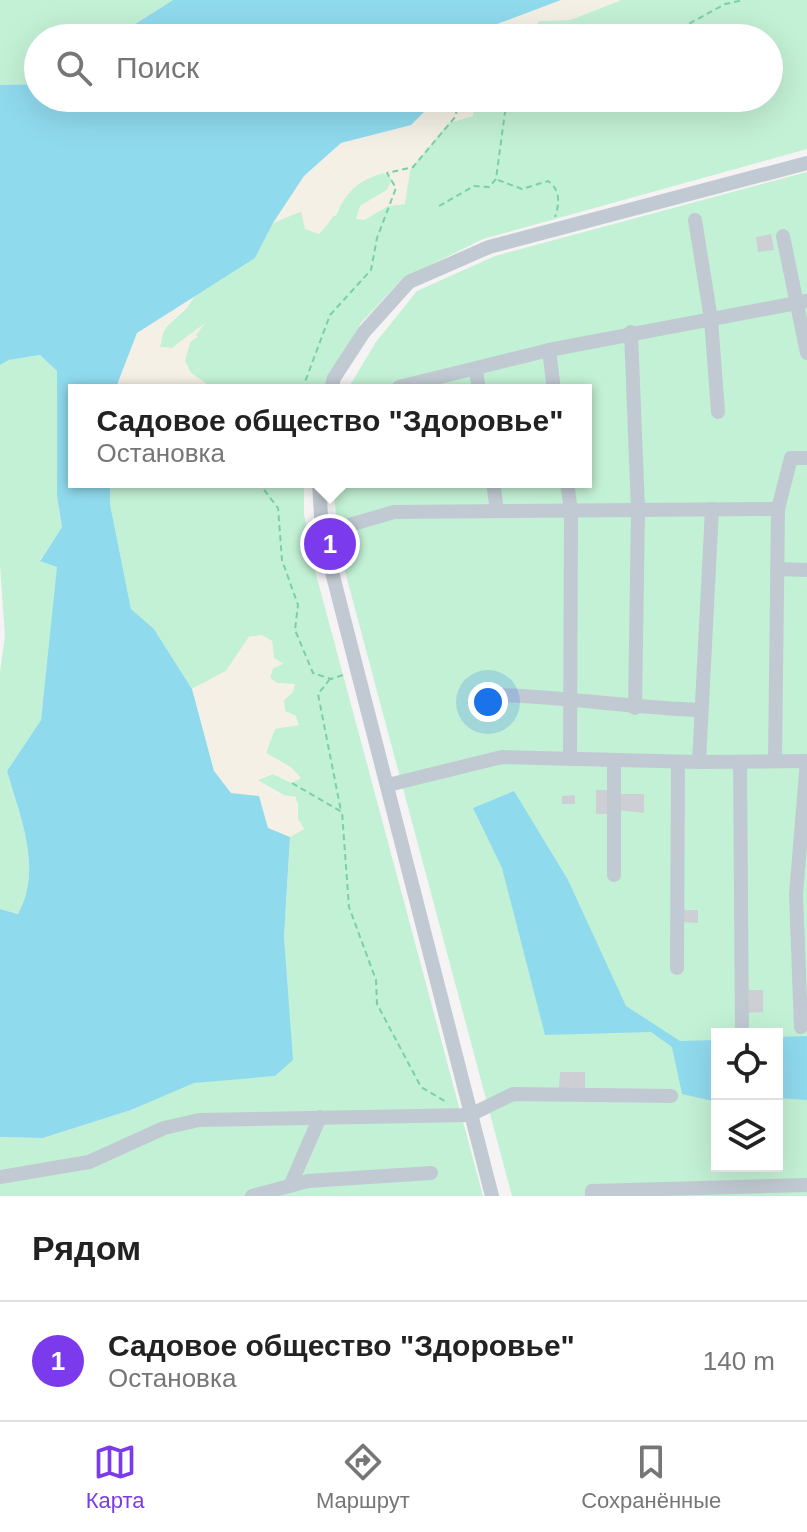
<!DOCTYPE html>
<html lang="ru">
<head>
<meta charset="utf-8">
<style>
  body { margin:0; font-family:Helvetica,sans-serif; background:#f6f6f6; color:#222 }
  .controls { position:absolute; right:24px; bottom:24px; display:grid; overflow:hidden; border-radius:0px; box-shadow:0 8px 32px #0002 }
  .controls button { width:72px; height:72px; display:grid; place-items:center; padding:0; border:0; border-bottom:2px solid #e0e0e0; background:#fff; color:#222; font:40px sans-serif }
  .you { position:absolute; left:488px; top:702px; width:28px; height:28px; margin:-20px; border:6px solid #fff; border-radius:50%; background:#1a73e8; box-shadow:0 0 0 12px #1a73e833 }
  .badge { display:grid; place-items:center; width:52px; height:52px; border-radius:50%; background:#7c3aed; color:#fff; font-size:26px; font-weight:700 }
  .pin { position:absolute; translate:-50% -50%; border:4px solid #fff; box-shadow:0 2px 8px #0006 }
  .popup { position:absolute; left:68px; top:384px; width:524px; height:104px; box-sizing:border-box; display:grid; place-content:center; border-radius:0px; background:#fff; filter:drop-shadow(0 2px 6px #0005); font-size:26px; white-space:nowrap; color:#767676 }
  .popup b { font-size:30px; color:#222 }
  .popup::after { content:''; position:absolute; left:50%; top:100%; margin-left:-16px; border:16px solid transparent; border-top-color:#fff }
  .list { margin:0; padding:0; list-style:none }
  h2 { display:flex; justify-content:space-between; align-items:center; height:104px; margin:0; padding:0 32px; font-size:34px }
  h2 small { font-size:26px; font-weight:400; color:#767676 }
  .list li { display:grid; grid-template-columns:52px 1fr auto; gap:24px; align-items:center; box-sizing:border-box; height:120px; padding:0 32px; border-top:2px solid #e0e0e0 }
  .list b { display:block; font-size:30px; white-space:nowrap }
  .list p { margin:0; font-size:26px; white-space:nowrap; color:#767676 }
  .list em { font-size:26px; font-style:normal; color:#767676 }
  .icon { flex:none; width:44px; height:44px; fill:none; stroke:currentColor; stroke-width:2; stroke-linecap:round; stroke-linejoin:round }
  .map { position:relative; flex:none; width:807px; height:1196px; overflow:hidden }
  .search { position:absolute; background:#fff; box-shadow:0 8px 32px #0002; left:24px; right:24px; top:24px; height:88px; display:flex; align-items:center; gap:20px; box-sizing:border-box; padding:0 28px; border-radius:44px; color:#767676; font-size:30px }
  .sheet { height:224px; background:#fff }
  nav { display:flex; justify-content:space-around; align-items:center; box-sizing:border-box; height:112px; border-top:2px solid #e0e0e0; background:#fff; font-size:22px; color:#767676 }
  nav a { display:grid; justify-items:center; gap:4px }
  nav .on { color:#7c3aed }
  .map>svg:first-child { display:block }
  .green { fill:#c3f1d5; fill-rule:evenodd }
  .sand { fill:#f5f0e5 }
  .water { fill:#90daee }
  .building { fill:#cdcfd5 }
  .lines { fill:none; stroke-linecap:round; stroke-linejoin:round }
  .path { stroke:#7ad0a6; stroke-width:2; stroke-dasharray:6 4; stroke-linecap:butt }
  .minor { stroke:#c1cad2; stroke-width:14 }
</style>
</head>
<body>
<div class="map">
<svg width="807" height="1196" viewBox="0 0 807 1196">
  <rect width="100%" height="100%" fill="#f5f3f3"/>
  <!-- green -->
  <g class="green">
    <polygon points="0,0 173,0 113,38 38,38 38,84 0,85"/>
    <path d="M 621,0 L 807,0 L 807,149 L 483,239 L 402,279 L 361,323 L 322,390 L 215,390 L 190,372 L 185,360 L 190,342 L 198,336 L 189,335 L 172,348 L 160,347 L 164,329 L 186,309 L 196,294 L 255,258 L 273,223 L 302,211 L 336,216 C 345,192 358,180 383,173 L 393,178 L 387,190 L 360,206 L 364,220 L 388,206 L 404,204 L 410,170 L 448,123 L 473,116 L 474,98 L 769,98 L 769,38 L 525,38 L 539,21 L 570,20 Z"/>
    <path d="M 807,172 L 807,1196 L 512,1196 L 339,549 L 333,482 L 586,482 L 586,390 L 347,390 L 376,342 L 417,291 L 495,256 ZM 717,1034 L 777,1034 L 777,1166 L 717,1166 Z"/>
    <path d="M 40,355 L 57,371 L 57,496 L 62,527 L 40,560 L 58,566 L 41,720 L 7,771 C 20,818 43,867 18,914 L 0,909 L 0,672 L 5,636 L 0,564 L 0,365 L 9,360 Z"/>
    <polygon points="110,482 304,482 304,514 313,563 483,1196 0,1196 0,1137 43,1138 131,1110 194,1082 275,1076 292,1060 284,937 290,837 304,829 298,819 298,803 257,780 273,774 292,783 292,768 266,753 274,729 286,726 284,699 293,692 284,683 277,683 270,678 273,668 282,663 274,658 273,650 261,635 249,637 226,671 192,689 154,629 131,609 110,504"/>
  </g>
  <!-- sand -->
  <g class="sand">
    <polygon points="561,0 621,0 570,20 539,21 525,38 479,38 497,24"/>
    <path d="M 438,98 L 474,98 L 473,116 L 448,123 L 410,170 L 405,204 L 388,206 L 364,220 L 356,219 L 360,206 L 387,190 L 392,179 L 383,173 C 342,184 345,208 319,234 L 305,229 L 301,211 L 273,223 L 304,176 L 341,143 L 411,125 Z"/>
    <path d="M 196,294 C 184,313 161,322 160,347 L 172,348 L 205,323 L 190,343 L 185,360 L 190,372 L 215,390 C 196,390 183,384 165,383 L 158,390 L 116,390 L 137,333 Z"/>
    <polygon points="262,635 272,641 274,658 283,664 273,668 270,678 277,683 295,684 293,692 284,700 283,710 296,716 299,725 275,729 266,753 292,768 301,778 292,783 273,774 258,780 277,794 296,797 298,819 304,829 290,837 268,828 259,796 231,793 214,771 192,689 226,671 249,637"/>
  </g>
  <!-- water -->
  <g class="water">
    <polygon points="173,0 561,0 497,24 479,38 113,38"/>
    <path d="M 38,84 L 38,98 L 438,98 L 411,125 L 341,143 L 304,176 L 273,223 L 255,258 L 137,333 L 115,390 L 74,390 L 74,482 L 110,482 L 110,504 L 131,609 L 154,629 L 192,689 L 214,771 L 231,793 L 259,796 L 268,828 L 290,837 L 284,937 L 293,1060 L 275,1076 L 194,1083 L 131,1110 L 43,1138 L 0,1137 L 0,909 L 18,914 C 43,868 20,817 7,771 L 41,720 L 57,567 L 40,561 L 62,527 L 57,496 L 57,371 L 40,355 L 9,360 L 0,365 L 0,85 Z"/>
    <polygon points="514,791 568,880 626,1006 680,1041 717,1040 717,1102 682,1094 672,1047 651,1032 545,1035 502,868 473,808"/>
    <polygon points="807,1036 807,1100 777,1098 777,1037"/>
  </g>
  <!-- building -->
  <g class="building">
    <polygon points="771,234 774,250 758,252 756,237"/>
    <polygon points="596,790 609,790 610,814 596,814"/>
    <polygon points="618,794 644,794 644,813 618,810"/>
    <polygon points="575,795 575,804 562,804 562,796"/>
    <polygon points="682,910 698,910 698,923 682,922"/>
    <polygon points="743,990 763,990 763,1012 744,1013"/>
    <polygon points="560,1072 585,1072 585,1089 559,1088"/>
  </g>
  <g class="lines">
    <!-- path -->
    <g class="path">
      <polyline points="663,38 725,4 744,0"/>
      <path d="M 498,180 L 522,189 L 548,181 C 560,189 560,203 555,217"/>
      <polyline points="439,206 474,186 489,187 496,179 505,112 523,98"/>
      <polyline points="302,390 330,315 371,270 377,238 396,188 387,173 413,167 456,116 457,98"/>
      <polyline points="258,482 278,508 282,560 298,605 295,630 313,673 331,679 346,674"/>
      <polyline points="330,679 318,694 341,811"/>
      <polyline points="292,783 342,812 349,907 376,980 377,1004 421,1087 448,1103"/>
    </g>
    <!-- minor -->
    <g class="minor">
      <polyline points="695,220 711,319 718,412"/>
      <polyline points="783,236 807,353"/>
      <polyline points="631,332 638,510 635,708"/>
      <polyline points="549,350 554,390"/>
      <polyline points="476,370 479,390"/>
      <polyline points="399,387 549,350 807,301"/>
      <polyline points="331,390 334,378 364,332 409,282 489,247 807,163"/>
      <polyline points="319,482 322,533 492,1196"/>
      <polyline points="493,482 497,511"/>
      <polyline points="567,482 571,511 570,759"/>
      <polyline points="322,533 394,512 778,509"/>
      <polyline points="777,569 807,570"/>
      <path d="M 499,695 C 567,697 633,708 700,710"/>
      <polyline points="614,760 614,875"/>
      <polyline points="775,761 778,509 791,458 807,458"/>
      <polyline points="699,762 712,509"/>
      <polyline points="740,762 742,1033"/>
      <polyline points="388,785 502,757 699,762 807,761"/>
      <polyline points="677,968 678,762"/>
      <polyline points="801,1027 796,894 807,761"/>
      <polyline points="0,1177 89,1162 164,1128 199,1120 470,1115 513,1094 671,1096"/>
      <polyline points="290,1186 320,1117"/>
      <polyline points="252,1196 308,1181 431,1173"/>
      <polyline points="592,1196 592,1191 807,1185"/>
    </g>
  </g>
</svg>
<div class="controls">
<button><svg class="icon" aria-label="locate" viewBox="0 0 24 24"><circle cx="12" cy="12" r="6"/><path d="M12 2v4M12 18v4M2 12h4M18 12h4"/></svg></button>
<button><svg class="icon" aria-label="layers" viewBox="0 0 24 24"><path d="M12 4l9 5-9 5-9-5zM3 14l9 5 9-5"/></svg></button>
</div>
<div class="you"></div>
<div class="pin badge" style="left:330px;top:544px">1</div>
<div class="popup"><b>Садовое общество &quot;Здоровье&quot;</b>Остановка</div>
<div class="search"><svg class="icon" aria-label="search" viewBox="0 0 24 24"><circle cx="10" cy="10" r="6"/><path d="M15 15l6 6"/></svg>Поиск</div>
</div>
<section class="sheet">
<h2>Рядом<small></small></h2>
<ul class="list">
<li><span class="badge">1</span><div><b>Садовое общество &quot;Здоровье&quot;</b><p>Остановка</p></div><em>140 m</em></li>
</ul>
</section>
<nav>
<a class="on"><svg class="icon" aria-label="map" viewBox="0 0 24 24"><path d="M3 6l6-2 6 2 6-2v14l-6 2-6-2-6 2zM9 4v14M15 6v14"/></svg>Карта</a>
<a><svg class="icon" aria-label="directions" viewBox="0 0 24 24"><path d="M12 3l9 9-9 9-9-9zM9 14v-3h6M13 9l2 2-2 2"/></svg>Маршрут</a>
<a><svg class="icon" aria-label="saved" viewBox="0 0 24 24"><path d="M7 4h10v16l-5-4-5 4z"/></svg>Сохранённые</a>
</nav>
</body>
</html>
